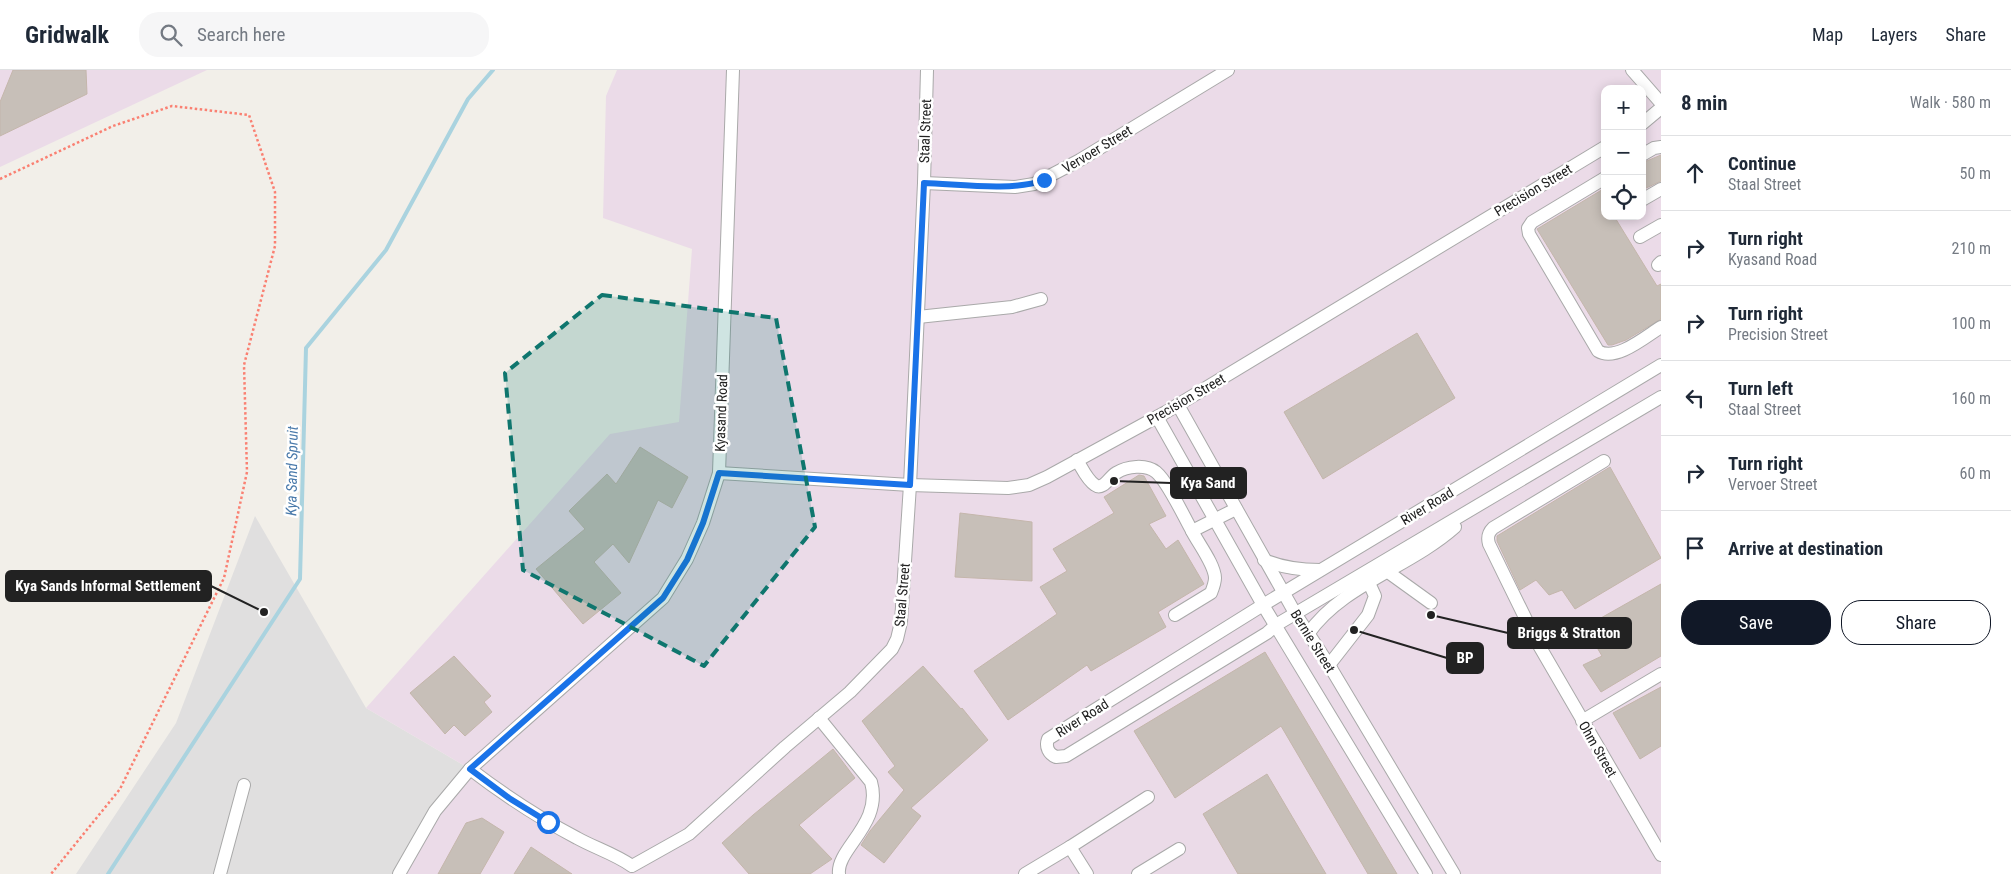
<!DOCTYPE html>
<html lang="en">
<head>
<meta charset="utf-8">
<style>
  body { margin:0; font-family:"Roboto Condensed",sans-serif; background:#f6f6f7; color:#1f2937 }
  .controls { position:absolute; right:15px; top:15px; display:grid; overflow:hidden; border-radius:10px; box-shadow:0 2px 12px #0003 }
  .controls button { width:45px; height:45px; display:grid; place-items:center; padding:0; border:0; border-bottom:1px solid #e0e1e3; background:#fff; color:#1f2937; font:25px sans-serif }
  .stop { position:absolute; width:15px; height:15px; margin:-11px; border:4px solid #1a73e8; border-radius:50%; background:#fff }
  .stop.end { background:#1a73e8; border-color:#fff; box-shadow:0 1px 5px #0008 }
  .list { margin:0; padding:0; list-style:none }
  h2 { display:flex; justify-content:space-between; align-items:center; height:65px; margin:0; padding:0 20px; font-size:21px }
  h2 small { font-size:16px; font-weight:400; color:#747a83 }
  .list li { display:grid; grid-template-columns:32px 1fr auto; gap:15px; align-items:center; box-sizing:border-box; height:75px; padding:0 20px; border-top:1px solid #e0e1e3 }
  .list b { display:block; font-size:19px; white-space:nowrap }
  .list p { margin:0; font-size:16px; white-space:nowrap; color:#747a83 }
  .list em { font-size:16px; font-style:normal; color:#747a83 }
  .actions { display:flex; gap:10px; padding:15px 20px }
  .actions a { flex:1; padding:11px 0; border:1px solid #111827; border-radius:20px; text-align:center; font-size:18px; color:#111827 }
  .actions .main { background:#111827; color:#fff }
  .icon { flex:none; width:28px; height:28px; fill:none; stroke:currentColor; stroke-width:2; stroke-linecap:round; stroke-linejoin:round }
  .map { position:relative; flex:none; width:1661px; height:804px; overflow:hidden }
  header { display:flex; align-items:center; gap:30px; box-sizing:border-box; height:70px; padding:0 25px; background:#fff; border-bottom:1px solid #e0e1e3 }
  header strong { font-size:24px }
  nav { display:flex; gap:28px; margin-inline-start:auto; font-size:18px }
  .search { width:350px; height:45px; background:#f6f6f7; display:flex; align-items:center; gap:12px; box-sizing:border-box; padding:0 18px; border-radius:20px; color:#747a83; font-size:19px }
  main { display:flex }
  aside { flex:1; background:#fff }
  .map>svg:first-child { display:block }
  .residential { fill:#e0dfdf }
  .industrial { fill:#ebdbe8; fill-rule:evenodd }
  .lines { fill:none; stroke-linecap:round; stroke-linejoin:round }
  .stream { stroke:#aad3df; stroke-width:4 }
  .building { fill:#c7bfb8; stroke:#c4b6ab }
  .minor-casing { stroke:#a9a9a9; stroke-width:14 }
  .path { stroke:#fa8072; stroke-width:2.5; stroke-dasharray:2.5 2.5; stroke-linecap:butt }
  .minor { stroke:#fff; stroke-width:12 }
  .route { stroke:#1a73e8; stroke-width:6 }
  .marked { fill:#0f766e; fill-opacity:0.2; stroke:#0f766e; stroke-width:4; stroke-dasharray:10 6; stroke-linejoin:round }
  .labels { text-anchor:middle; stroke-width:5; stroke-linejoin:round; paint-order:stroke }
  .street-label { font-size:14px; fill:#222; stroke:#fff }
  .water-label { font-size:15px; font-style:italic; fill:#4a7aab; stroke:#fff }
  .leader { fill:none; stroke:#222; stroke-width:2 }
  .callout-dot { fill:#222; stroke:#fff; stroke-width:2 }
  .callout { fill:#222; stroke:#222; stroke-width:2 }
  .callout-label { font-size:15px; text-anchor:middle; font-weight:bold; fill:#fff }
</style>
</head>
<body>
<header>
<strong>Gridwalk</strong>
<div class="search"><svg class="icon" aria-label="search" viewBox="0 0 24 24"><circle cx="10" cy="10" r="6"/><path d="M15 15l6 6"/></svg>Search here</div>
<nav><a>Map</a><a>Layers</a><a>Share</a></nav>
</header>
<main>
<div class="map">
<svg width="1661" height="804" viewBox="0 0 1661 804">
  <rect width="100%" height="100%" fill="#f2efe9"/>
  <!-- residential -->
  <polygon class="residential" points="255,446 366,638 470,699 422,804 76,804 176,653"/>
  <!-- industrial -->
  <g class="industrial">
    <polygon points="0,0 207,0 0,97"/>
    <path d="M 617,0 L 1661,0 L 1661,804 L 407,804 L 465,696 L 366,638 L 610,364 L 679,352 L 692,179 L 603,148 L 606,26 ZM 1605,19 L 1642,19 L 1642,146 L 1605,146 Z"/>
  </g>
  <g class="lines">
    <!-- stream -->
    <polyline class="stream" points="108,804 300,509 306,278 386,180 468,29 493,0"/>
  </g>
  <!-- building -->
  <g class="building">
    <polygon points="13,0 86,0 87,24 0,66 0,32"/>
    <polygon points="1661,85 1661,111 1642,120 1642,93"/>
    <polygon points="1605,118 1605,146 1614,146 1657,216 1661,214 1661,249 1626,270 1612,275 1608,275 1537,159"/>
    <polygon points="1417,263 1455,328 1323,409 1284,342"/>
    <polygon points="640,377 688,407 672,438 658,430 629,493 613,474 594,492 621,523 583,554 536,499 585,459 569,441 607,404 616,414"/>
    <polygon points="1610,397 1661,488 1575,539 1562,520 1549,525 1536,510 1520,520 1497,471 1497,466"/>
    <polygon points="1139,405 1144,406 1166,446 1149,454 1166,479 1178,470 1204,514 1158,542 1166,557 1091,601 1087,595 1008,650 974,601 1057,544 1040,517 1067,501 1053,479 1114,443 1104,427"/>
    <polygon points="960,443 1032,452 1032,511 955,507"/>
    <polygon points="1661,514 1661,586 1601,622 1583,595 1602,586 1585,557"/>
    <polygon points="1265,582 1397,804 1368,804 1281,656 1175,728 1134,661"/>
    <polygon points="454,586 491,626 484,632 492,642 465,666 454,655 445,664 410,623"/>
    <polygon points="923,596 961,639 962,638 988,670 911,738 921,746 884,793 861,775 870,761 904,720 888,702 895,696 862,651"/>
    <polygon points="1661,617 1661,676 1640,689 1613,643"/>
    <polygon points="833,679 855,708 799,755 832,789 810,804 749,804 722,773 753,745"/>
    <polygon points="1267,704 1326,804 1238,804 1203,744"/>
    <polygon points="482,748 504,762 480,804 438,804 466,753"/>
    <polygon points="531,777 572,804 514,804"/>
  </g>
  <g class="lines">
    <defs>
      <g id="minor">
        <polyline points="1632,0 1661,33"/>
        <polyline points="1642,54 1661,38"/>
        <polyline points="1642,85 1654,78 1661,77"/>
        <path d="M 1605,108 L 1532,152 L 1528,158 L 1529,164 L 1598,281 C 1616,292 1645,267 1661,257"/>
        <polyline points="924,113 1015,117 1034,114 1080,90 1228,0"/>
        <polyline points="1642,130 1661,119"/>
        <polyline points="1640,167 1661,155"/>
        <polyline points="1658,195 1661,192"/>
        <polyline points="918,247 1012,237 1041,229"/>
        <path d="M 1661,295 L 1263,535 L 1048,669 C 1045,677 1049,684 1056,687 L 1066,686 L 1267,563 L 1276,555 L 1661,327"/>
        <polyline points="1178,335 1295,543 1329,595 1454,804"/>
        <polyline points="1157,347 1263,535 1426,804"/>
        <path d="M 1077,390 C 1082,398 1087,410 1095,415 C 1103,421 1110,406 1116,403 C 1127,396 1146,394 1156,402 C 1168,412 1184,447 1192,461"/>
        <path d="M 1604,391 L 1493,458 C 1488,463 1487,467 1489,474 L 1537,572 L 1661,785"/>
        <polyline points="719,403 910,415 1008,418 1029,415 1047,407 1166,342 1605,77"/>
        <path d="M 1264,490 C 1283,498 1300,500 1320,500"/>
        <polyline points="1388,502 1431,533"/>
        <path d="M 1175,545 L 1211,523 C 1213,518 1215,513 1215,508 C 1215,495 1198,473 1192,461 L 1236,439"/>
        <path d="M 1308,564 C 1342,515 1410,497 1455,457"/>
        <polyline points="1329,595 1368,545 1375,526 1369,513"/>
        <path d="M 819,648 L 871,712 C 883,754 836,779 839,804"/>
        <polyline points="1582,651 1661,604"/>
        <path d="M 470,699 C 504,725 539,748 577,768 C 595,778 615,784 632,796 L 689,764 L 785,677 L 850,622 L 892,579 L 897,569 L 901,552 L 910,415 L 924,113 L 927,0"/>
        <polyline points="1070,777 1148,727"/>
        <polyline points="220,804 244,715"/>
        <polyline points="399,804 435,741 470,699 663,528 687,489 703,453 719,403 733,0"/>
        <polyline points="1025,804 1070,777 1087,804"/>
        <polyline points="1138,804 1179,779"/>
      </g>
    </defs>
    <!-- minor casing -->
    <use href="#minor" class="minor-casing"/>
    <!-- path -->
    <polyline class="path" points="0,109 113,56 172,36 249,45 275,122 275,176 244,295 247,402 224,508 120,719 51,804"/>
    <!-- minor -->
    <use href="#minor" class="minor"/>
  </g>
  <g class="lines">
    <!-- route -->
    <path class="route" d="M 548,752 L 509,728 L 470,699 L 663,528 L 687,490 L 703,453 L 719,403 L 910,415 L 924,113 C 959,114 1011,122 1044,110"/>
  </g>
  <!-- marked area -->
  <path class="marked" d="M 602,225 L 776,248 L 815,457 L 704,596 L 523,500 L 505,303 Z"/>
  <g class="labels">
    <!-- street labels -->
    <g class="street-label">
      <text transform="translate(925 61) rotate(-88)" y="5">Staal Street</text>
      <text transform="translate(1097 79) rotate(-31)" y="5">Vervoer Street</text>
      <text transform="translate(1533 120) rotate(-31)" y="5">Precision Street</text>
      <text transform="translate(1186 329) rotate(-30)" y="5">Precision Street</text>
      <text transform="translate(721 343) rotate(-88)" y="5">Kyasand Road</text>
      <text transform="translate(1427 436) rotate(-31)" y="5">River Road</text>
      <text transform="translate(902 525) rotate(-85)" y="5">Staal Street</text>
      <text transform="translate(1313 571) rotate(58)" y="5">Bernie Street</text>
      <text transform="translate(1082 648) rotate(-32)" y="5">River Road</text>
      <text transform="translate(1598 679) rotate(60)" y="5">Ohm Street</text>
    </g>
    <!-- water labels -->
    <g class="water-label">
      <text transform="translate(292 401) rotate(-89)" y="5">Kya Sand Spruit</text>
    </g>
  </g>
  <!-- callouts -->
  <path class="leader" d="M1114 411L1171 413M264 542L211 516M1431 545L1508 563M1354 560L1447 588"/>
  <g class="callout-dot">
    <circle cx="1114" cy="411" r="5"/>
    <circle cx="264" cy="542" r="5"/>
    <circle cx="1431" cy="545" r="5"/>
    <circle cx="1354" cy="560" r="5"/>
  </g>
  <g class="callout">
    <rect x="1171" y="398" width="75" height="30" rx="5"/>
    <rect x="6" y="501" width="205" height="30" rx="5"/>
    <rect x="1508" y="548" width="123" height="30" rx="5"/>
    <rect x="1447" y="573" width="36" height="30" rx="5"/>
  </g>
  <g class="callout-label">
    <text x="1208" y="418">Kya Sand</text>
    <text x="108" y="521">Kya Sands Informal Settlement</text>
    <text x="1569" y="568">Briggs &amp; Stratton</text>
    <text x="1465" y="593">BP</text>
  </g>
</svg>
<div class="controls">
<button>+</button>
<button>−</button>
<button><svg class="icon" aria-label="locate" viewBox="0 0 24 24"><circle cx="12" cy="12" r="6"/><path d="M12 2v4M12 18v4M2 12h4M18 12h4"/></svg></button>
</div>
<div class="stop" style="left:548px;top:752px"></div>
<div class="stop end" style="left:1044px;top:110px"></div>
</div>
<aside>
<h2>8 min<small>Walk · 580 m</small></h2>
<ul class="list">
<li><svg class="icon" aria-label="ahead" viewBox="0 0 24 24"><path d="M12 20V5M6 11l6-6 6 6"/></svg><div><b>Continue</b><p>Staal Street</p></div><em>50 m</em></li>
<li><svg class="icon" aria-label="right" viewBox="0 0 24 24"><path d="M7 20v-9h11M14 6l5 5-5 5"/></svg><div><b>Turn right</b><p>Kyasand Road</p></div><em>210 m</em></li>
<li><svg class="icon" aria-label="right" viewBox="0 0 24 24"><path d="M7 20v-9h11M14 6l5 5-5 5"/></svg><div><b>Turn right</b><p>Precision Street</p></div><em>100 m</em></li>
<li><svg class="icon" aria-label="left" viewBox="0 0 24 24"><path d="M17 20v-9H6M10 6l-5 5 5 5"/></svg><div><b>Turn left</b><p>Staal Street</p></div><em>160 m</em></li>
<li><svg class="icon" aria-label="right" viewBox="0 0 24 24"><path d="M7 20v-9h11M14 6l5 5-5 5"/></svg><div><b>Turn right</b><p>Vervoer Street</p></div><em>60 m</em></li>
<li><svg class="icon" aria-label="arrive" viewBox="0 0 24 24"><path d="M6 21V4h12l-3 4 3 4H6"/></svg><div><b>Arrive at destination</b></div></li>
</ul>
<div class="actions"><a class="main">Save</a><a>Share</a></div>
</aside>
</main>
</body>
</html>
